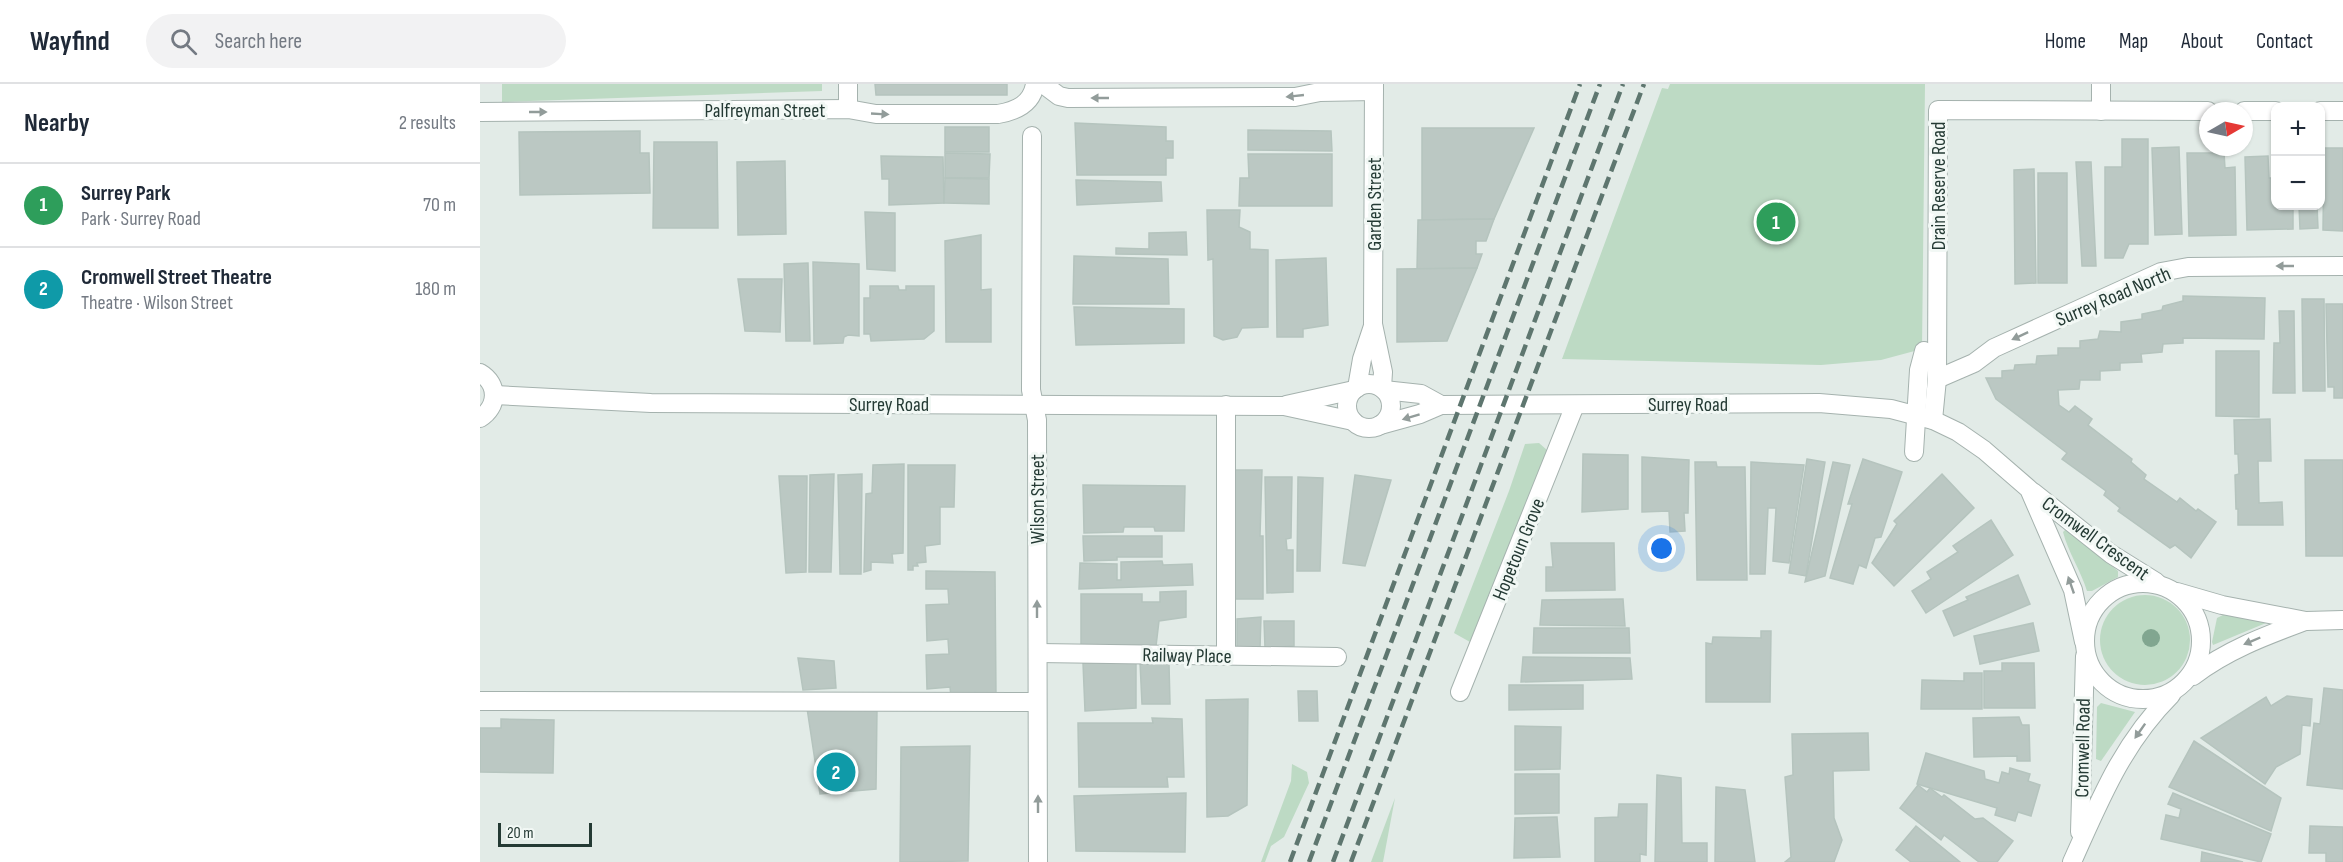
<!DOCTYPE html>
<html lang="en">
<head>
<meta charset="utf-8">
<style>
  body { margin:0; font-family:"Sofia Sans Condensed",sans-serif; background:#f2f2f3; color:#1f2937 }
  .controls { position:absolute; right:18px; top:18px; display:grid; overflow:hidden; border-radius:12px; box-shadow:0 2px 4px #0004 }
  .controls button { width:54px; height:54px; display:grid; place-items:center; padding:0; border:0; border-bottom:2px solid #e0e1e3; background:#fff; color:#1f2937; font:30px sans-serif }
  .compass { position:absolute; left:1719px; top:18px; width:54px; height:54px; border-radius:50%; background:#fff; box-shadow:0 2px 4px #0004; rotate:81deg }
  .scale { position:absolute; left:18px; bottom:15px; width:94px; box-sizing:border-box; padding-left:6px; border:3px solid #243a34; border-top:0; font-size:16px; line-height:21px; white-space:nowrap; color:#243a34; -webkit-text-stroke:4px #f2f8f5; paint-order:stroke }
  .you { position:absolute; left:1182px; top:465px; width:21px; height:21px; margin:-15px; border:4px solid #fff; border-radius:50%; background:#1a73e8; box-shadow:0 0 0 9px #1a73e833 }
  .badge { display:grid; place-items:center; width:39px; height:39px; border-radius:50%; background:#78524c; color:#fff; font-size:20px; font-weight:700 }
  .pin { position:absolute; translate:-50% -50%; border:3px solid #fff; box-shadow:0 2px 6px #0006 }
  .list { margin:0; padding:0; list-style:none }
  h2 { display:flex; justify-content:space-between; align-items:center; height:78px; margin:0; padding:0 24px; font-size:26px }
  h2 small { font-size:20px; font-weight:400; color:#747a83 }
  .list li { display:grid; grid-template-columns:39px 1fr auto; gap:18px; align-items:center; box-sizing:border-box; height:84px; padding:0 24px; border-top:2px solid #e0e1e3 }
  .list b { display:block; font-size:22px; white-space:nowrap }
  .list p { margin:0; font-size:20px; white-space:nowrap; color:#747a83 }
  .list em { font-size:20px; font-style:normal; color:#747a83 }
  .icon { flex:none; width:33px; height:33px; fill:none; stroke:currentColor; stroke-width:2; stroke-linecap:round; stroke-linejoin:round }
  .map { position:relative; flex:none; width:1863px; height:778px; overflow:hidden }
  header { display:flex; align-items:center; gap:36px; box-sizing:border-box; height:84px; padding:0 30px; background:#fff; border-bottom:2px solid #e0e1e3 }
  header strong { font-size:28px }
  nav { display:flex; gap:33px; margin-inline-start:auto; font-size:21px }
  .search { width:420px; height:54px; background:#f2f2f3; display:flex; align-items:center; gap:15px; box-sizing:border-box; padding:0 21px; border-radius:33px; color:#747a83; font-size:22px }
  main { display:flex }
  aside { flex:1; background:#fff }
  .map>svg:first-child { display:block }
  .green { fill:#bddac4 }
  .building { fill:#bbc8c3; stroke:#b5c4be; stroke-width:1.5 }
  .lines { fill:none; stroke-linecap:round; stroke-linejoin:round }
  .minor-casing { stroke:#a5b2ae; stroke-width:20 }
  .minor { stroke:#fff; stroke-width:18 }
  .rail { stroke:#5e766f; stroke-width:4.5; stroke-dasharray:12 6; stroke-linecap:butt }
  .tree { fill:#81a690 }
  .oneway { fill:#929c9a }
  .labels { text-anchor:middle; stroke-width:6; stroke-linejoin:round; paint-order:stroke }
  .street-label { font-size:20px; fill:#243a34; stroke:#f2f8f5 }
</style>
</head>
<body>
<header>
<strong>Wayfind</strong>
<div class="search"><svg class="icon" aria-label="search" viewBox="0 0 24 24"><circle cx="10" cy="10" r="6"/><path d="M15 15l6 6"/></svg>Search here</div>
<nav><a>Home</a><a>Map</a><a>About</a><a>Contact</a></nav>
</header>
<main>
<aside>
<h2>Nearby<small>2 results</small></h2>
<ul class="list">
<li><span class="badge" style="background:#2e9e5b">1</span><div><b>Surrey Park</b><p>Park · Surrey Road</p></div><em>70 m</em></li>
<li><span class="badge" style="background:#0f9aa8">2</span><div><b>Cromwell Street Theatre</b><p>Theatre · Wilson Street</p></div><em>180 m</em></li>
</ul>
</aside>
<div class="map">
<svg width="1863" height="778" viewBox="0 0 1863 778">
  <rect width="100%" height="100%" fill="#e2ebe7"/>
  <!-- green -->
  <g class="green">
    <polygon points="22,0 342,0 342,7 22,18"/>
    <polygon points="1190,0 1445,0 1442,265 1401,276 1341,281 1082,275 1182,4 1188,5"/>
    <polygon points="1059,359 1067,366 990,558 974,549 1029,407 1045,360"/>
    <path d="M 1586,445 L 1638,487 L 1638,493 L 1612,507 L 1607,507 C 1601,487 1588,468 1583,448 Z"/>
    <circle cx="1665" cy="556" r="45"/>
    <polygon points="1743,531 1784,536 1786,539 1733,561 1732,558 1737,534"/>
    <polygon points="1621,619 1655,628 1621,677 1616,675 1617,623"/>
    <polygon points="812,680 827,688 829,699 804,753 791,762 785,778 781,778 811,697"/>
    <polygon points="915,714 903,778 891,778"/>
  </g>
  <!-- building -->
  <g class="building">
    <polygon points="395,0 527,0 527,11 396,11"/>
    <polygon points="595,39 686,43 686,57 693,57 693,74 686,74 686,91 597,91"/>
    <rect x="465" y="43" width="44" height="25"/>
    <polygon points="942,44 1054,44 1014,135 942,136"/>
    <polygon points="768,46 851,47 852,67 768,66"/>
    <polygon points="160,47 160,69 169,69 170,109 40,111 39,48"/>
    <polygon points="1642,55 1668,55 1668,160 1649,160 1643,174 1625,174 1625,83 1642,83"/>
    <polygon points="174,58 237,58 238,144 173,144"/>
    <polygon points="1699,63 1702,150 1675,151 1672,64"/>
    <polygon points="1844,64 1863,64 1863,147 1843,146"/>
    <polygon points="465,69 510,70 509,94 465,94"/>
    <polygon points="1707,69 1744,69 1745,84 1755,83 1756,151 1709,152"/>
    <polygon points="768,70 852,70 852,122 759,122 760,94 769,94"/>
    <polygon points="401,72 463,73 464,119 409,121 409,95 402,95"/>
    <polygon points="1788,72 1789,94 1796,94 1796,122 1813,122 1813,145 1767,146 1765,73"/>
    <polygon points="305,77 306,150 258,151 257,78"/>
    <polygon points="1596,78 1611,78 1616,182 1602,182"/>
    <polygon points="1554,85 1556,199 1535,200 1534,86"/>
    <rect x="1558" y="89" width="29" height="110"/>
    <polygon points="465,94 509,95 509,120 464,119"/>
    <polygon points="596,96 681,98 682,117 597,121"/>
    <polygon points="1819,122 1837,122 1838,144 1820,145"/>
    <polygon points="727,126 760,126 759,143 770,148 770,165 788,166 788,243 762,244 757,253 743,256 734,252 733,175 728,176"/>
    <polygon points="385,128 415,129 415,187 387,185"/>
    <polygon points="1014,135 1006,157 996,157 996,170 1002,170 997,184 937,185 938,136"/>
    <polygon points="706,148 707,171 636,170 636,164 669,165 669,149"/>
    <polygon points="501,151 501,206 511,205 511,258 466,258 465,157"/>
    <polygon points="594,172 688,175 689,220 593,220"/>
    <polygon points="846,174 848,241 823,245 823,253 797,253 796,176"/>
    <polygon points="333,178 379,180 379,252 368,251 364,253 363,259 334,260"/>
    <polygon points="328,179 330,257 306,257 304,180"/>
    <polygon points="997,184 967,257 917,258 917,185"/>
    <polygon points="258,195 302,195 300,248 265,247"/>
    <polygon points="390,202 418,202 419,206 426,206 426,202 454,202 454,247 444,255 391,257 390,250 384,250 384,214 390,214"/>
    <polygon points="1703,212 1785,214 1784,255 1703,254 1703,259 1683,260 1682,268 1661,270 1662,278 1640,279 1640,286 1620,287 1620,296 1600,296 1599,305 1578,306 1579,321 1589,328 1595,322 1612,335 1608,341 1652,375 1651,378 1666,391 1664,395 1697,418 1700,414 1716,427 1718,425 1736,438 1711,474 1695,461 1690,464 1638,427 1640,424 1624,411 1626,407 1582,375 1587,369 1516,315 1506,294 1522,294 1522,287 1534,286 1535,281 1556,280 1557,272 1578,271 1578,264 1600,264 1600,257 1618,255 1620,247 1641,248 1641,238 1662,235 1662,230 1682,226 1683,222 1703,217"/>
    <polygon points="1822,215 1844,215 1845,307 1823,307"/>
    <polygon points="1846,220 1863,220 1863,314 1854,314 1854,303 1848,303"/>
    <polygon points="594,223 704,225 704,259 596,261"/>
    <polygon points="1799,227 1814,227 1815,309 1793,309 1794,259 1800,259"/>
    <polygon points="1736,267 1779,267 1779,333 1736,332"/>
    <polygon points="1790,335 1791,377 1778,377 1779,419 1802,418 1803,441 1758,441 1758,425 1756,425 1755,391 1759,390 1758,370 1755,370 1754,336"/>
    <polygon points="1103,370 1148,371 1148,425 1102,428"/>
    <polygon points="1162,373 1209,376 1208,429 1204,429 1205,447 1190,448 1189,427 1162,428"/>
    <polygon points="1327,375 1345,378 1326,492 1309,489"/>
    <polygon points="1383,375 1422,388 1401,453 1395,454 1386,484 1379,481 1373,500 1350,494 1372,420 1368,420"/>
    <polygon points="1825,376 1863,376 1863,472 1826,472"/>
    <polygon points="1215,378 1236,378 1237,383 1265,383 1267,496 1217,496"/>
    <polygon points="1271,378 1324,381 1309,479 1293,477 1296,424 1288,424 1285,490 1270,490"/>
    <polygon points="1353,378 1370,381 1345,492 1325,498"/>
    <polygon points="424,380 423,469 412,470 413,479 391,478 391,486 384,488 386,410 392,409 393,381"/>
    <polygon points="428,381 475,381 474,423 460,423 460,460 445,462 446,478 437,479 438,482 433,482 433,486 428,486"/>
    <polygon points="753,386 782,386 780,452 783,452 783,515 755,515"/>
    <polygon points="354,390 351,488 329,488 330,391"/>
    <polygon points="382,390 381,490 360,490 358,391"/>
    <polygon points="1462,390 1494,424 1414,502 1392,479 1417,440 1414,437"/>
    <polygon points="875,391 911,396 885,482 863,479"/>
    <polygon points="299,392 327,392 326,488 306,489"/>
    <polygon points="785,393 812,393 811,454 806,455 807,466 813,466 813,508 787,509"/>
    <polygon points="818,393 843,394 840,487 817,487"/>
    <polygon points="603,401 705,402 704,447 675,447 674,443 644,443 643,448 604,449"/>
    <polygon points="1511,436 1533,471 1446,529 1432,507 1451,495 1447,488 1478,468 1473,462"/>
    <polygon points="603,452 682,452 682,473 637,473 637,476 604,477"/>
    <polygon points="1071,459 1134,459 1135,506 1066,507 1066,483 1073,483"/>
    <polygon points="682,477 683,481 712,480 713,501 599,505 600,479 637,480 637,496 641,496 641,478"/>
    <polygon points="446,487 515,488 516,612 471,613 470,603 447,605 446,571 469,570 468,555 447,557 446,521 469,520 468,505 446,505"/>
    <polygon points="1538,491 1550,520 1474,552 1463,527 1488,516 1486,513"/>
    <polygon points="706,507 706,533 679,537 676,562 601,563 601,510 662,510 662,518 680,518 680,508"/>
    <polygon points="1143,515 1145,542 1060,541 1062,516"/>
    <polygon points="781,533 780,564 757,564 757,535"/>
    <polygon points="784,537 814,537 814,562 785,564"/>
    <polygon points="1553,539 1559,567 1500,580 1494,552"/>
    <polygon points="1054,544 1149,544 1150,569 1053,569"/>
    <polygon points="1281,547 1291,547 1290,618 1226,618 1226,559 1232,560 1233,553 1281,554"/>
    <polygon points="1043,573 1150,574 1152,595 1041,598"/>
    <polygon points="318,574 354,577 356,604 323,606"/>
    <polygon points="656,578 656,624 605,627 603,579"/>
    <polygon points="660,578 689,580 690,620 662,620"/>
    <polygon points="1522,579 1554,579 1555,624 1504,624 1504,587 1522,587"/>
    <polygon points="1484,589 1502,589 1502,625 1441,625 1442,596 1484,597"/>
    <polygon points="1029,601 1103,601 1103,625 1029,626"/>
    <polygon points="1844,604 1863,606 1863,705 1827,701 1834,639 1840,640"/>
    <polygon points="818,607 837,607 838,637 819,637"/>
    <polygon points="1807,612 1832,615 1830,642 1822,641 1820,670 1796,683 1785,700 1721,654 1786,613 1791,622"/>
    <polygon points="768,615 767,721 748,732 727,733 726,616"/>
    <polygon points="327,624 397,625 396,705 340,710"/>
    <polygon points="1539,633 1542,641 1549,641 1550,677 1537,677 1537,672 1494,673 1493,634"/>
    <polygon points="672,634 702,635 704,693 687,693 688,703 599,703 598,639 673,639"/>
    <polygon points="21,635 74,636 73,689 0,688 0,644 21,644"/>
    <polygon points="1035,642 1081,643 1080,685 1035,686"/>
    <polygon points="1388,649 1389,686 1353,687 1354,734 1362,756 1354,778 1305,778 1311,773 1305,693 1313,691 1312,650"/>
    <polygon points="1714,657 1801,714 1791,747 1689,703"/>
    <polygon points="490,662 488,777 420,778 421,663"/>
    <polygon points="1446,669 1504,687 1505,695 1519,699 1522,688 1529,690 1530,684 1550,690 1548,697 1560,701 1551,732 1538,728 1535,737 1515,731 1517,724 1437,700"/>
    <polygon points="1035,690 1079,690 1079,729 1035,730"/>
    <polygon points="1177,691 1201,694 1202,759 1227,759 1227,778 1175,778"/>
    <polygon points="1438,701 1447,708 1450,704 1462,713 1464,711 1495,735 1503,734 1533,757 1517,778 1499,778 1464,751 1461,756 1420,724"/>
    <polygon points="1236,703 1265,706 1275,778 1235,778"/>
    <polygon points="706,709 705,768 596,767 594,712"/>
    <polygon points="1693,709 1791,750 1781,778 1681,755 1686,731 1699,734 1701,725 1688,720"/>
    <polygon points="1139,720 1167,720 1166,771 1160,770 1160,778 1115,778 1115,734 1138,733"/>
    <polygon points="1077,733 1080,773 1034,774 1035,734"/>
    <polygon points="1436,742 1480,778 1431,778 1416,766"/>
    <polygon points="1830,742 1863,743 1863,778 1846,778 1846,769 1829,769"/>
    <polygon points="1722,768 1763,778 1721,778"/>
  </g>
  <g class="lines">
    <defs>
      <g id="minor">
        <polyline points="368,0 368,25"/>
        <polyline points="563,0 579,12 588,14 815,13 840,8 894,7"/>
        <polyline points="894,0 893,240 903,288 902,304"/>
        <polyline points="1621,0 1621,27"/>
        <polyline points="1764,27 1796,27"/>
        <polyline points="1840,27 1863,27"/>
        <path d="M 0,28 L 368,25 L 396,30 L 518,30 C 536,27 552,20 555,0"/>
        <polyline points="552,52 551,306 557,336 558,778"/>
        <path d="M 0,289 C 19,300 18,323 0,334"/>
        <polyline points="1457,295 1494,279 1514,264 1681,188 1708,183 1863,182"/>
        <circle cx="889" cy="322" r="22"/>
        <polyline points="877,304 882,275 893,242"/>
        <polyline points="904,306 941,310 961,321"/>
        <polyline points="15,311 171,319 804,322 873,337"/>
        <polyline points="806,321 874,306"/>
        <polyline points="1453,336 1457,295 1458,26 1728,27"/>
        <polyline points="900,341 940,330 961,321 1339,319 1411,325 1453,336 1478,348 1504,366 1549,405 1593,506 1604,558"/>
        <polyline points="1434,368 1439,286 1444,267"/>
        <polyline points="1553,408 1631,470 1676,498"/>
        <circle cx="1663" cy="557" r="58"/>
        <polyline points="1697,508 1742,521 1826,537 1863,536"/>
        <polyline points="558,569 857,573"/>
        <polyline points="746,571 746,321"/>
        <path d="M 1713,592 C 1747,566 1785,552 1825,537"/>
        <polyline points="980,608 1095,321"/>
        <polyline points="0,617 557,618"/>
        <polyline points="1600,748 1605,572"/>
        <path d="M 1592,778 C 1620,716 1642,660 1691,611"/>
      </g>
    </defs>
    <!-- minor casing -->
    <use href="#minor" class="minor-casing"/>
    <!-- minor -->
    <use href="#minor" class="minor"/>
    <!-- rail -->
    <g class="rail">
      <polyline points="810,778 1100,0"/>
      <polyline points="829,778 1120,0"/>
      <polyline points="853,778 1143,0"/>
      <polyline points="871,778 1164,0"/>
    </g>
  </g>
  <!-- trees -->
  <circle class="tree" cx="1671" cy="554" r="9"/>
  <!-- one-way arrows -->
  <defs><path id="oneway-solid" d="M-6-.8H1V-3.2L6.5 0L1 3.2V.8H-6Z" transform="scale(1.5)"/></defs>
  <g class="oneway">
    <use href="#oneway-solid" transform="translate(815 12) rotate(174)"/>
    <use href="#oneway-solid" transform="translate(620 14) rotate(180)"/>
    <use href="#oneway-solid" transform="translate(58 28)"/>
    <use href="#oneway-solid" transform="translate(400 30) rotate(3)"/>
    <use href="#oneway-solid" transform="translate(1805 182) rotate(180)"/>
    <use href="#oneway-solid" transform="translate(1540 252) rotate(155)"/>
    <use href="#oneway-solid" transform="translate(931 333) rotate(163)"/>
    <use href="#oneway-solid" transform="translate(1591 501) rotate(-109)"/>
    <use href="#oneway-solid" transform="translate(557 525) rotate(-90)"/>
    <use href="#oneway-solid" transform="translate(1772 557) rotate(157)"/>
    <use href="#oneway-solid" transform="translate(1660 647) rotate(125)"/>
    <use href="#oneway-solid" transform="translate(558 720) rotate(-90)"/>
  </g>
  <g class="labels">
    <!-- street labels -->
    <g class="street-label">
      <text x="285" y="33">Palfreyman Street</text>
      <text transform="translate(1458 102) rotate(-90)" y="7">Drain Reserve Road</text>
      <text transform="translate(894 120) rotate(-90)" y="7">Garden Street</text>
      <text transform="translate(1633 212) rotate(-23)" y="7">Surrey Road North</text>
      <text x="409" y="327">Surrey Road</text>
      <text x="1208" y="327">Surrey Road</text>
      <text transform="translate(557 415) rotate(-90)" y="7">Wilson Street</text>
      <text transform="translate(1616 454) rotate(36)" y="7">Cromwell Crescent</text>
      <text transform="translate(1038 465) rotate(-68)" y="7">Hopetoun Grove</text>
      <text transform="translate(707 571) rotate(1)" y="7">Railway Place</text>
      <text transform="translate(1602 664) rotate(-89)" y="7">Cromwell Road</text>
    </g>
  </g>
</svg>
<div class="controls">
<button>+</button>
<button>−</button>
</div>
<svg class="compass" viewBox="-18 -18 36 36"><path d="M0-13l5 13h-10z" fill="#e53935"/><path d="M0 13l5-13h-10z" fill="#747a83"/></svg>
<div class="scale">20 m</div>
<div class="you"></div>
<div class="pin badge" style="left:1296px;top:138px;background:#2e9e5b">1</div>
<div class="pin badge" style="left:356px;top:688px;background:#0f9aa8">2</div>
</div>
</main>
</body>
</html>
